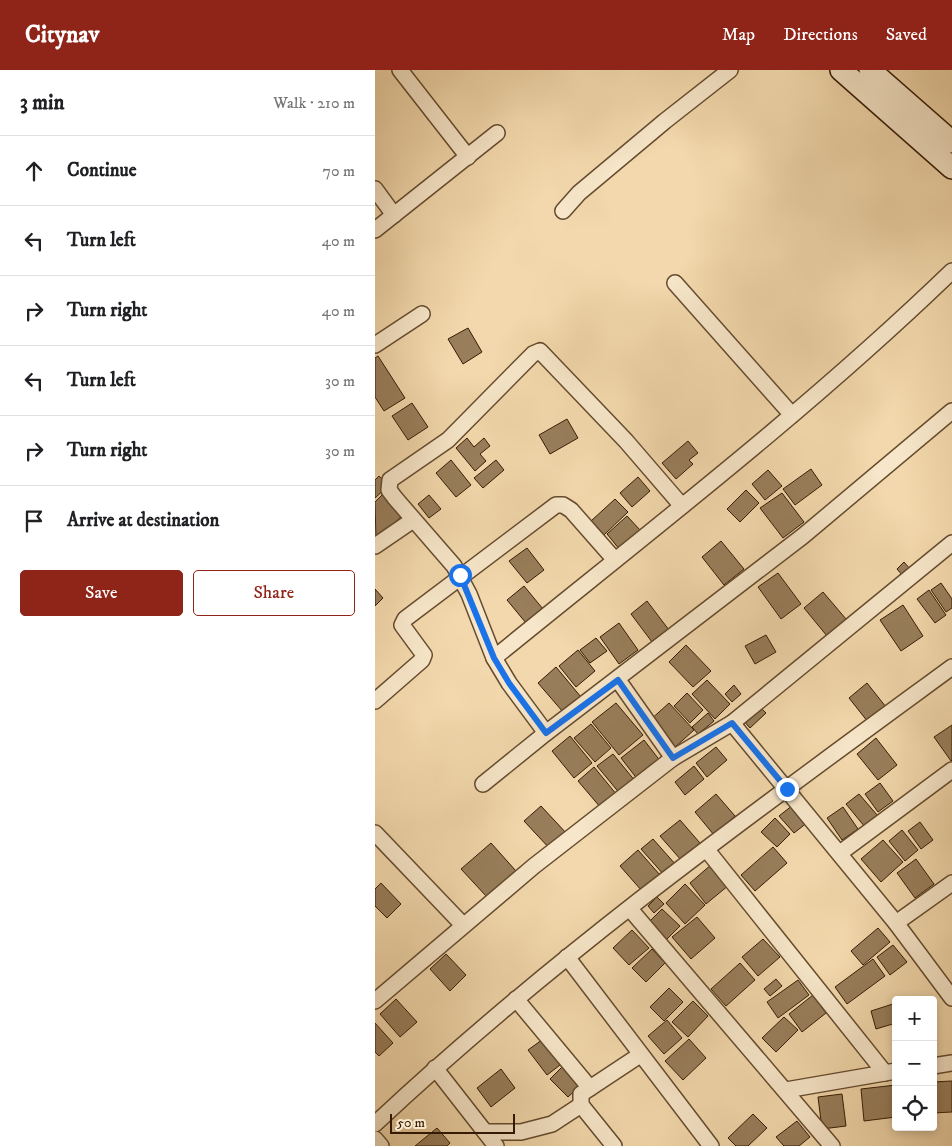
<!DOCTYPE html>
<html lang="en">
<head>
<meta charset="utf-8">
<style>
  body { margin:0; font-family:"IM FELL DW Pica",serif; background:#f6f6f6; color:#202124 }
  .controls { position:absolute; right:15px; bottom:15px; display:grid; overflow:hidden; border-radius:5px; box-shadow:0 2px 8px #0003 }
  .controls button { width:45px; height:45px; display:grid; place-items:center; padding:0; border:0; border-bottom:1px solid #e0e0e0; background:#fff; color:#202124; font:25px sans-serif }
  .scale { position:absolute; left:15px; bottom:12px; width:125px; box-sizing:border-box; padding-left:5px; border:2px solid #361c04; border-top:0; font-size:14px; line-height:18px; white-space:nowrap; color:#361c04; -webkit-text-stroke:4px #f7e6c9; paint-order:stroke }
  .stop { position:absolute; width:15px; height:15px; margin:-11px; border:4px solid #1a73e8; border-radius:50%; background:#fff }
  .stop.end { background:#1a73e8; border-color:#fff; box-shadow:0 1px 5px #0008 }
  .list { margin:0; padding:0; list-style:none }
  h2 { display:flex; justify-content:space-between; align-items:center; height:65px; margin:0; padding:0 20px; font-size:21px }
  h2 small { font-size:16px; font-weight:400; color:#757577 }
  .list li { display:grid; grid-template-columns:32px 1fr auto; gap:15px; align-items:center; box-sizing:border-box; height:70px; padding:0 20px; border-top:1px solid #e0e0e0 }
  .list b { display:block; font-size:19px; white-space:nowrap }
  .list em { font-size:16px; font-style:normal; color:#757577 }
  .actions { display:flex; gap:10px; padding:15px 20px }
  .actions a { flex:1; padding:11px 0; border:1px solid #8f2418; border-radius:5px; text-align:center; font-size:18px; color:#8f2418 }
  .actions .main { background:#8f2418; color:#fff }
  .icon { flex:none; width:28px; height:28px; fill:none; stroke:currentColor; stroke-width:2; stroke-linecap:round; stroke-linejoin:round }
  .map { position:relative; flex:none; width:577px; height:1076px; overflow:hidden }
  header { display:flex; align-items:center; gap:30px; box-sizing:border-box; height:70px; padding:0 25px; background:#8f2418; color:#fff }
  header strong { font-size:24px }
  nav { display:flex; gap:28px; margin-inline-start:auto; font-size:18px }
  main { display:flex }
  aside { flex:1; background:#fff }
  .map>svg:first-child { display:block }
  .building { fill:#987e5b; stroke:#361c04 }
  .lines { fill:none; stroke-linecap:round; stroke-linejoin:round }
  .street-casing { stroke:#654b2e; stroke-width:18 }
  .secondary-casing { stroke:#361c04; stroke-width:24 }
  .street { stroke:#f7e6c9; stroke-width:15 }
  .secondary { stroke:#f7e6c9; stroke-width:21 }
  .route { stroke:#1a73e8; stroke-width:6 }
</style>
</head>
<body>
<header>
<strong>Citynav</strong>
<nav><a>Map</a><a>Directions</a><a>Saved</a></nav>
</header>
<main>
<aside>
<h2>3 min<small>Walk · 210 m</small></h2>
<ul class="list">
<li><svg class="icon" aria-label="ahead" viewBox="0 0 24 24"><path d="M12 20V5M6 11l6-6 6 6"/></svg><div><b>Continue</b></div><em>70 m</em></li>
<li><svg class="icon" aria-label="left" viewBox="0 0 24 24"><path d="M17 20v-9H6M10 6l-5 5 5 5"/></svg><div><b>Turn left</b></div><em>40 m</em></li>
<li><svg class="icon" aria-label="right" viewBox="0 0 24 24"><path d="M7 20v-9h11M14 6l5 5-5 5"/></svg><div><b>Turn right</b></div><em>40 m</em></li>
<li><svg class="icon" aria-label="left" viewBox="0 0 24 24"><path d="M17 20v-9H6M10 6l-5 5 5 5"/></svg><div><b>Turn left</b></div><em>30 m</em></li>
<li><svg class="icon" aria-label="right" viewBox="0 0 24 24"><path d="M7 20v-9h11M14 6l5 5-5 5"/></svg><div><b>Turn right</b></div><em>30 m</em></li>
<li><svg class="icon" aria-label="arrive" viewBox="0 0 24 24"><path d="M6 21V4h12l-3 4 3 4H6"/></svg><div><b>Arrive at destination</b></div></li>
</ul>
<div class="actions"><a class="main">Save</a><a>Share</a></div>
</aside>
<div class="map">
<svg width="577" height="1076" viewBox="0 0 577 1076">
  <rect width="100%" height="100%" fill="#f2d8ac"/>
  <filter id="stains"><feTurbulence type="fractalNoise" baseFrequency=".004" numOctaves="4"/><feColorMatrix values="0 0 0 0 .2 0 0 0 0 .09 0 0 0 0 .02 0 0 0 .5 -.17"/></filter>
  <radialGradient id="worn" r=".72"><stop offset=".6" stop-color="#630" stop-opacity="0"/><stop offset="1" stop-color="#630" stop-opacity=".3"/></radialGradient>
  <!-- building -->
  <g class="building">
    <polygon points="93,258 107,282 88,294 73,269"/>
    <polygon points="3,286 30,328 9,341 0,327 0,288"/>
    <polygon points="37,333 53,357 33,370 17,346"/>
    <polygon points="192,349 203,368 175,384 164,365"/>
    <polygon points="92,368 99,377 109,368 115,376 105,384 111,391 100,401 81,378"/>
    <polygon points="313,371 323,383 314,390 318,394 301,409 287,393"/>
    <polygon points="76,390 96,415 81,427 61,403"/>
    <polygon points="121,390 129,400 108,418 99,408"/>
    <polygon points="436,399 447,415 420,435 408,419"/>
    <polygon points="393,400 407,416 390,430 377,414"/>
    <polygon points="4,406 13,416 0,428 0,410"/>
    <polygon points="263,407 275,421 257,437 245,423"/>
    <polygon points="371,420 384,433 365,452 352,439"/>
    <polygon points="9,423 29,444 1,470 0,432"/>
    <polygon points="407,423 429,452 408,468 385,438"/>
    <polygon points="54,425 66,439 54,448 43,434"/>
    <polygon points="240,429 253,442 229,465 216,451"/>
    <polygon points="252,446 266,461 245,480 232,464"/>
    <polygon points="346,471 369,499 349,515 327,487"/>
    <polygon points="152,478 169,500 152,513 134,491"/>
    <polygon points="529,492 535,499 528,506 522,499"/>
    <polygon points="403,503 426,534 406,549 383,517"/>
    <polygon points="566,513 577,529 577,538 571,542 556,520"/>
    <polygon points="149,516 168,539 151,553 132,530"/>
    <polygon points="0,519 8,528 0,536"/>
    <polygon points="554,520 571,545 560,553 542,529"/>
    <polygon points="448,522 471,549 452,566 429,538"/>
    <polygon points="272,531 294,560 277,572 256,544"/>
    <polygon points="528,535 548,566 526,581 505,550"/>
    <polygon points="244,553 263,580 244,594 225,567"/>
    <polygon points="391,565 401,582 380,594 370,576"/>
    <polygon points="221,568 232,581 215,593 205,580"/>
    <polygon points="311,575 336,601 318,617 294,592"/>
    <polygon points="203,580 220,601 201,617 184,596"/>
    <polygon points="181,597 206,627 188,642 163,613"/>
    <polygon points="332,610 355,634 340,649 317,624"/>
    <polygon points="492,613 511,637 493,652 474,628"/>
    <polygon points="359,615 366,624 357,632 350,624"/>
    <polygon points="312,623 328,640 315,653 299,636"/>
    <polygon points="241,633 268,665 244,685 217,652"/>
    <polygon points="294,633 319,660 298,679 273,652"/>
    <polygon points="383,635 391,643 375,658 367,649"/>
    <polygon points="333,643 339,651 323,664 317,657"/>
    <polygon points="216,654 236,678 220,692 199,668"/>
    <polygon points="577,655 577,690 576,691 559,667"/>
    <polygon points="195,666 217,693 199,708 177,681"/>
    <polygon points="501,668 522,695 503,710 482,684"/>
    <polygon points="269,670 286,692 263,710 246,688"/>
    <polygon points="341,677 352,690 332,707 321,693"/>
    <polygon points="238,684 261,712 246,725 222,696"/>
    <polygon points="319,696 329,709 310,725 300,712"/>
    <polygon points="219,697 242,725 226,738 203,711"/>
    <polygon points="505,713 518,731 503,742 490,724"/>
    <polygon points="341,724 360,746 339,765 320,742"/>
    <polygon points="484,724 503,746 490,757 471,734"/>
    <polygon points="418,735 433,752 419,763 404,746"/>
    <polygon points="166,736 193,765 176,780 149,751"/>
    <polygon points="468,737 483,759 467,770 452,748"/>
    <polygon points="400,748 415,764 402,777 386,762"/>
    <polygon points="305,750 325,773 306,790 285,766"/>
    <polygon points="545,752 558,770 546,779 533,761"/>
    <polygon points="527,760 543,780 530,791 514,771"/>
    <polygon points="278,769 301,795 289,805 266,779"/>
    <polygon points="508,770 528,792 506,812 486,789"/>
    <polygon points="116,773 141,801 112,827 86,799"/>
    <polygon points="398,777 412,793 380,821 366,805"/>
    <polygon points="263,780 285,805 267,821 245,796"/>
    <polygon points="541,789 559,814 540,828 522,803"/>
    <polygon points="337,794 354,815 331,834 315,813"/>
    <polygon points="6,813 26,834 12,848 0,836 0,819"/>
    <polygon points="310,814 330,835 310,854 291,833"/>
    <polygon points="282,827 289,834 279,843 273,836"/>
    <polygon points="287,839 305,856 289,872 271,855"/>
    <polygon points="322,847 340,868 316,889 297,867"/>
    <polygon points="503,858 515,872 488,895 476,881"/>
    <polygon points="257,860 274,878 254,895 238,878"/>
    <polygon points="388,869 405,887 383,906 367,887"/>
    <polygon points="518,875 532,892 515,905 502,887"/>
    <polygon points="277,879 290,893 271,912 257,898"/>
    <polygon points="71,884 91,905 75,921 55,899"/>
    <polygon points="498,889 510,906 472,934 460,917"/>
    <polygon points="365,893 380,910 351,936 336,919"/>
    <polygon points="401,909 407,916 395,926 389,919"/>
    <polygon points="423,910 434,925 403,948 392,932"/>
    <polygon points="294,918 308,932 289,951 275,937"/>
    <polygon points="438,925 451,943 427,962 414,944"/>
    <polygon points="21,929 42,952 25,967 5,944"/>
    <polygon points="318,931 333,946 313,967 297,952"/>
    <polygon points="521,933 521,953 501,959 496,941"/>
    <polygon points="409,947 423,960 401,982 387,968"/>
    <polygon points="292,950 307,968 289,984 273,966"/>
    <polygon points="0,953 18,973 4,986 0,982"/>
    <polygon points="171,967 189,992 172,1005 153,980"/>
    <polygon points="314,969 331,988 308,1010 290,991"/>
    <polygon points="189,995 207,1014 193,1027 175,1009"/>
    <polygon points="126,999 140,1018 116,1037 102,1018"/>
    <polygon points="577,1011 577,1042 558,1043 558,1012"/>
    <polygon points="521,1015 521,1047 489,1051 486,1019"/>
    <polygon points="467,1024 471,1056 447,1059 443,1027"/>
    <polygon points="378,1044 392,1058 373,1076 361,1076 353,1068"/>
    <polygon points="422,1051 435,1067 424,1076 409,1076 401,1067"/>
    <polygon points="62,1058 75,1073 72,1076 40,1076"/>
  </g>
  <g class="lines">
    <defs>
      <g id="street">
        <polyline points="25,0 93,87"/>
        <polyline points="0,119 19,145"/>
        <polyline points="188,141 204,123 290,51 355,0"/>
        <polyline points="0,160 122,63"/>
        <polyline points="300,213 417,345"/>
        <polyline points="0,275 47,244"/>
        <polyline points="0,476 38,450"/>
        <path d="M 119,588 C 274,462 433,340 577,201"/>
        <polyline points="243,610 298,688"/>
        <polyline points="0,631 47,590 49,585 27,555 30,549 181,435 188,435 196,440 240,490"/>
        <polyline points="357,653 521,853 577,928"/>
        <polyline points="171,663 134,613 119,588 94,524 79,496 20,428 14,420 15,410 73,370 158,284 165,281 251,371 307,436"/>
        <polyline points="108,714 171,663 428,466 577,341"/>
        <polyline points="0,763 88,855"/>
        <polyline points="332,780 510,1003"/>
        <polyline points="465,783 577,700"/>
        <polyline points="255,839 457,1076"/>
        <polyline points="521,853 577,813"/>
        <polyline points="192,887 336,1076"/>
        <polyline points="141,929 215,1018"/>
        <polyline points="0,931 159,796 298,688 357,653 577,473"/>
        <polyline points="558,996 577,993"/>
        <polyline points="60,998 121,1076"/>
        <polyline points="411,1020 521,1001"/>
        <path d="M 0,1054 C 179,886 379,742 577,597"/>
        <polyline points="110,1062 146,1062 177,1054 206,1035"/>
        <polyline points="0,1069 6,1076"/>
        <polyline points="239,1076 206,1035 206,1024 265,985"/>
      </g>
      <g id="secondary">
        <polyline points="466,0 577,98"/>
        <polyline points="495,0 577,72"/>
      </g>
    </defs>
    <!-- street casing -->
    <use href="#street" class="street-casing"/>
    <!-- secondary casing -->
    <use href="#secondary" class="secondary-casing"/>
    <!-- street -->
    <use href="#street" class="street"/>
    <!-- secondary -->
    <use href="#secondary" class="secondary"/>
  </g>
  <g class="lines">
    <!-- route -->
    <polyline class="route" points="85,505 119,588 134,613 171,663 243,610 298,688 357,653 412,719"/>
  </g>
  <rect width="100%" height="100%" filter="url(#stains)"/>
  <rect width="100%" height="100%" fill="url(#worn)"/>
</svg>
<div class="controls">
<button>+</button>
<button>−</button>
<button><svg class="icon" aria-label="locate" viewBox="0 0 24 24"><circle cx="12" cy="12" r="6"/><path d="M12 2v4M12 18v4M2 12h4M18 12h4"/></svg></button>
</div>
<div class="scale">50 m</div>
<div class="stop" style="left:85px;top:505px"></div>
<div class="stop end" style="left:412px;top:719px"></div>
</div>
</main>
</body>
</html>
